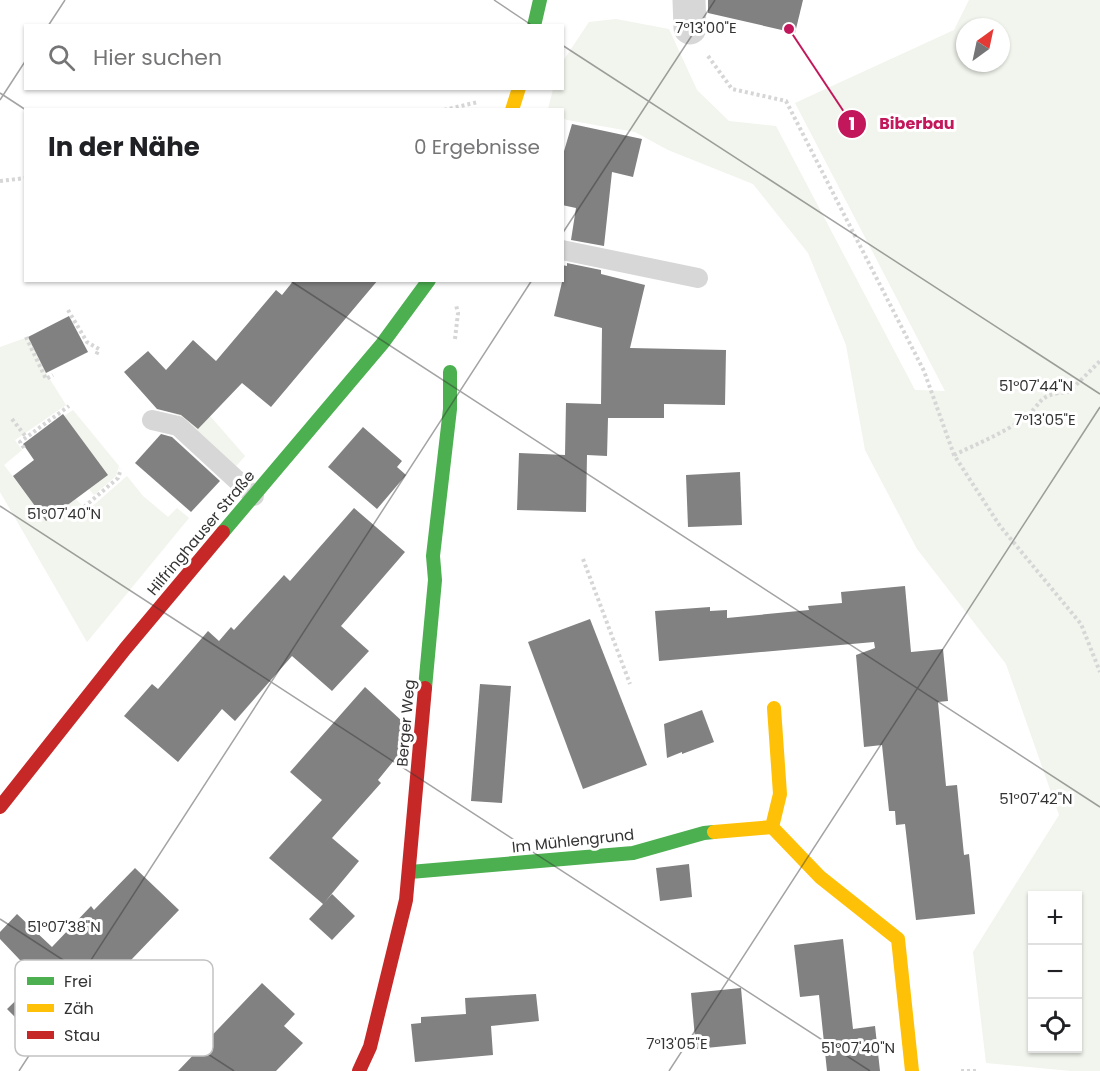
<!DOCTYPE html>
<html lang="de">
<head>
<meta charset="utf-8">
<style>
  body { margin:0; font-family:Poppins,sans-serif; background:#f6f6f6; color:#202124 }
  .controls { position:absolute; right:18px; bottom:18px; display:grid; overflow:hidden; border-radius:0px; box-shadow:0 2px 4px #0004 }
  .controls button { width:54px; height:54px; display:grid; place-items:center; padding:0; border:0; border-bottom:2px solid #e0e0e0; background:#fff; color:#202124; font:30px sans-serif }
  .compass { position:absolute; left:956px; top:18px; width:54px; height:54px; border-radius:50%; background:#fff; box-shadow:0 2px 4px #0004; rotate:33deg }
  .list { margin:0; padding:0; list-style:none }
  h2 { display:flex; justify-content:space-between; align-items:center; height:78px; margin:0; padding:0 24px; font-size:26px }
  h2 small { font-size:20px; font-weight:400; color:#757577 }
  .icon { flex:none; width:33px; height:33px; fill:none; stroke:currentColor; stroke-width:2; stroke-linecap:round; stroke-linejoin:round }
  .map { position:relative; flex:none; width:1100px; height:1071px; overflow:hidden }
  .search { position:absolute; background:#fff; box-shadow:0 2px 4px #0004; left:24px; top:24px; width:540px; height:66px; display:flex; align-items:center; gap:15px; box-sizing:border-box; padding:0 21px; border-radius:0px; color:#757577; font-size:22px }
  .panel { position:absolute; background:#fff; box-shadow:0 2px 4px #0004; left:24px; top:108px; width:540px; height:174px; border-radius:0px }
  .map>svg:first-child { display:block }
  .green { fill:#f1f5ed; fill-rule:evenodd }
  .building { fill:#818181 }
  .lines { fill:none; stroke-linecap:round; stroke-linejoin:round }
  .path { stroke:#d6d6d6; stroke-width:4; stroke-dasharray:3 3; stroke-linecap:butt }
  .lane { stroke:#d7d7d7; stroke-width:20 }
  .street { stroke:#d7d7d7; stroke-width:33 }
  .fast { stroke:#4caf50; stroke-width:14 }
  .slow { stroke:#ffc107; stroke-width:14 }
  .jam { stroke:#c62828; stroke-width:14 }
  .ticks { fill:none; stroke:#333; stroke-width:1.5; stroke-opacity:0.45 }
  .labels { text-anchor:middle; stroke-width:6; stroke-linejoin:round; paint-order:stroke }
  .street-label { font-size:15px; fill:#333; stroke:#fff }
  .key { fill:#fff; stroke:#c2c2c2; stroke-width:1.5 }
  .key-label { font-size:16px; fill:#333 }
  .ticks-label { font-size:15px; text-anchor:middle; fill:#333; stroke:#fff; stroke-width:6; stroke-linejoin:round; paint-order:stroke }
  .leader { fill:none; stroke:#c2185b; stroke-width:2 }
  .callout-dot { fill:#c2185b; stroke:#fff; stroke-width:2 }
  .mark-label { font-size:18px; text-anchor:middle; font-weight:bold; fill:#fff }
  .callout-label { font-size:16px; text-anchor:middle; font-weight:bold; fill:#c2185b; stroke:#fff; stroke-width:6; stroke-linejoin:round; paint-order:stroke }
</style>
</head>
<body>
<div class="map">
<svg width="1100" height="1071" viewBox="0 0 1100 1071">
  <rect width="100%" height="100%" fill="#fff"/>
  <!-- green -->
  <g class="green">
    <path d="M 969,0 L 1100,0 L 1100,1071 L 1071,1071 L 986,1063 L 973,952 L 1059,815 L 1006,664 L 917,549 L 865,450 L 846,345 L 808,253 L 753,184 L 668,150 L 635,132 L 567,120 L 563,118 L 562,110 L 548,109 L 553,89 L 562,88 L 563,61 L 589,22 L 616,19 L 669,29 L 697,90 L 729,121 L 776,126 L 915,390 L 945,391 L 795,103 L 954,30 ZM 965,27 L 1001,27 L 1001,63 L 965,63 ZM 1032,896 L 1078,896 L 1078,1048 L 1032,1048 Z"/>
    <polygon points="28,337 46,373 66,405 15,440 22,450 4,465 46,520 76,499 87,511 127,476 143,496 168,517 177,508 189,518 87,642 0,492 0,347"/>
    <polygon points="182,384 245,456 236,466 180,416 156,407"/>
    <polygon points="73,410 119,466 116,476 94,495 89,489 107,475 64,416"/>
  </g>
  <!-- building -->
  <g class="building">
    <polygon points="708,0 803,0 795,33 708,13"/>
    <polygon points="572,124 642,139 633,177 612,172 604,246 571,240 576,208 562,205 562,158"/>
    <polygon points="567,263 601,270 601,274 645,285 630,348 726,350 725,405 664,404 664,418 608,418 607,456 587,455 586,512 517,510 519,453 565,455 566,403 601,404 602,328 554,316 562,282 562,265 567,266"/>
    <polygon points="294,280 378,280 271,407 242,383 198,429 181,415 157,409 124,372 148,351 166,370 193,340 216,361 276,290 282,295"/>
    <polygon points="69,316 88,352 46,373 28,337"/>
    <polygon points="63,414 108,475 46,521 13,476 34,460 23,444"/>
    <polygon points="363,427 402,461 397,467 406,475 377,509 328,467"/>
    <polygon points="161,434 172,437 220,481 191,512 135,463"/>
    <polygon points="740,472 742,525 688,527 686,475"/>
    <polygon points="354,508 405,552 341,626 369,651 332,691 292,656 235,721 222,709 178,762 124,716 152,684 158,689 208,631 219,641 231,627 234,630 284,575 290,581"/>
    <polygon points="905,586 911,652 943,649 948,701 938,702 946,786 957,785 964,855 969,854 975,914 916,920 905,824 896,825 895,811 889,811 882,745 864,747 856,655 875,648 874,642 659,661 655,611 710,607 710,611 727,610 727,618 809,610 808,606 842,603 841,592"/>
    <polygon points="590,619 647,765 583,789 528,642"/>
    <polygon points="480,684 511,686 502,803 471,801"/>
    <polygon points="365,687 403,722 400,753 378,780 381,783 332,838 359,861 324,903 332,894 355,916 332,940 309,919 323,904 269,858 322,800 290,772"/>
    <polygon points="702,710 714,742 682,754 682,752 667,758 664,724"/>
    <polygon points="689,864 692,897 660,901 656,868"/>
    <polygon points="135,868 179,910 84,1009 85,1010 46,1048 7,1009 38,979 0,939 0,932 17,914 52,947 91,906 94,910"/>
    <polygon points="843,939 853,1029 875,1026 880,1071 827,1071 819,995 800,997 794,945"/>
    <polygon points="262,983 295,1014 284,1026 303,1043 276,1071 178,1071"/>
    <polygon points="741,988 746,1044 696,1049 691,993"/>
    <polygon points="536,994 539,1021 491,1026 493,1055 415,1062 411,1024 421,1023 421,1017 466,1014 465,998"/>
  </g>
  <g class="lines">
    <!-- path -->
    <g class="path">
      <polyline points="708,56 732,89 786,101 924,371 954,455 1000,526 1081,624 1100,672"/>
      <polyline points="444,110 478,102"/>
      <polyline points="0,181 26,178"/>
      <polyline points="68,310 87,342 99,349 96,355"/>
      <polyline points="26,337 46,379 53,375"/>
      <polyline points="455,339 458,313 456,305"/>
      <polyline points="12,419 26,437"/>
      <polyline points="24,448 20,442 69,406"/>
      <path d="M 954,455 C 977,444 1001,434 1022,420 C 1044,404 1035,394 1069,392 L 1100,361"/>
      <polyline points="84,507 118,478 121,469"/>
      <polyline points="583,559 630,684"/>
      <polyline points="961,1071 977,1071"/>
    </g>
    <!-- lane -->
    <g class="lane">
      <polyline points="562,250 698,278"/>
      <polyline points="152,420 178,426 254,496"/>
    </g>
    <!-- street -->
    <polyline class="street" points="689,0 690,28"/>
    <!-- fast -->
    <g class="fast">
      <polyline points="534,26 540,0"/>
      <polyline points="223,532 382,344 429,280"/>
      <polyline points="425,688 435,580 433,556 450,409 450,372"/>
      <polyline points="410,872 633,853 704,833 714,832"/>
    </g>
    <!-- slow -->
    <g class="slow">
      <polyline points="512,110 519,88"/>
      <polyline points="772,827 820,877 898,939 912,1071"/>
      <polyline points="714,832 772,827 780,794 774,708"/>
    </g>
    <!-- jam -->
    <g class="jam">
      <polyline points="0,807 125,649 223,532"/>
      <polyline points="359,1071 370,1047 406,900 425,688"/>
    </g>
  </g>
  <!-- ticks -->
  <path class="ticks" d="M 494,0 L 533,26M 48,26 L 65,0M 562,45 L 1100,394M 0,93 L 26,110M 0,100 L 26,60M 562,234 L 715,0M 289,280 L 1100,807M 0,506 L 870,1071M 0,919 L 234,1071M 19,1071 L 532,280M 669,1071 L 1100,407"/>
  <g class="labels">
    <!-- street labels -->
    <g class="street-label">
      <text transform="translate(201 533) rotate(-50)" y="5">Hilfringhauser Straße</text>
      <text transform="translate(406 723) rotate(-85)" y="5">Berger Weg</text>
      <text transform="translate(573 841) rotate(-6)" y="5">Im Mühlengrund</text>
    </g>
  </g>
  <!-- legend -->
  <rect x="15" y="960" width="198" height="96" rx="9" class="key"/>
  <rect x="27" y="977" width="27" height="8" fill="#4caf50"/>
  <rect x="27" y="1004" width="27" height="8" fill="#ffc107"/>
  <rect x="27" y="1031" width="27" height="8" fill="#c62828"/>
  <g class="key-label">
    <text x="64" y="987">Frei</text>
    <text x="64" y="1014">Zäh</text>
    <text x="64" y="1041">Stau</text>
  </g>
  <g class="ticks-label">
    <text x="706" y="33">7°13'00"E</text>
    <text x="1036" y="391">51°07'44"N</text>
    <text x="1045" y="425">7°13'05"E</text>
    <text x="64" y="519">51°07'40"N</text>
    <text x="1036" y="804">51°07'42"N</text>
    <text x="64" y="932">51°07'38"N</text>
    <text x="677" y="1049">7°13'05"E</text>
    <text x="858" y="1053">51°07'40"N</text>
  </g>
  <!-- callouts -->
  <path class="leader" d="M789 29L852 124"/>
  <g class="callout-dot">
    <circle cx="789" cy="29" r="6"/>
    <circle cx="852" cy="124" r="15"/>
  </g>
  <g class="mark-label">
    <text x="852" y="130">1</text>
  </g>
  <g class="callout-label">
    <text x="917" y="129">Biberbau</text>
  </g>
</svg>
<div class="controls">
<button>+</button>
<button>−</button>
<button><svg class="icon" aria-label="locate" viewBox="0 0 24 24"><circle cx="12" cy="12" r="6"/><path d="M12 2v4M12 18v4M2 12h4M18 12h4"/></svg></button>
</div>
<svg class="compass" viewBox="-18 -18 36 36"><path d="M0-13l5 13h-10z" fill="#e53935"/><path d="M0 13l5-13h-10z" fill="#757577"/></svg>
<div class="search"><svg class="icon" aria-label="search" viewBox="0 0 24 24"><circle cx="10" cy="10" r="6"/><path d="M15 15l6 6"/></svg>Hier suchen</div>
<section class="panel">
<h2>In der Nähe<small>0 Ergebnisse</small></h2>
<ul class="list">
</ul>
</section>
</div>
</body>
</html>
